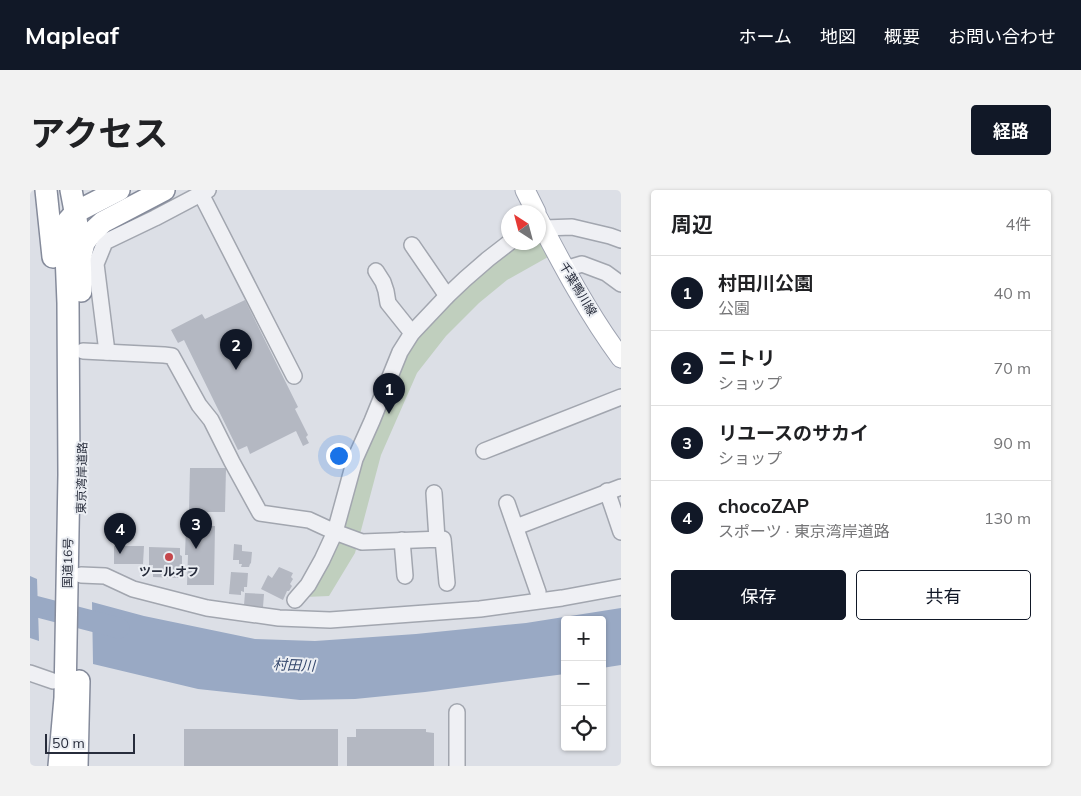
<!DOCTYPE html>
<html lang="ja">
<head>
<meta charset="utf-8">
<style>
  body { margin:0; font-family:Mulish,"Noto Sans JP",sans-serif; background:#f2f2f2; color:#202124 }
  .controls { position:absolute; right:15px; bottom:15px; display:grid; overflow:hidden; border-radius:5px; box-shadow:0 1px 4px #0004 }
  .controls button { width:45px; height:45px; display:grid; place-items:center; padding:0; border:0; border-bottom:1px solid #e0e0e0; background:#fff; color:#202124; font:25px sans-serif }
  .compass { position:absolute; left:471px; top:15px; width:45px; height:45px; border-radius:50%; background:#fff; box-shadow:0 1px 4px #0004; rotate:324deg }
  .scale { position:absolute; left:15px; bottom:12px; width:90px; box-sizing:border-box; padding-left:5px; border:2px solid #272c3b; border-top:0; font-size:14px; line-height:18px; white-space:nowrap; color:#272c3b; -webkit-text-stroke:4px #ebeef3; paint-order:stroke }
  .you { position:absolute; left:308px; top:265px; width:18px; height:18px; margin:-12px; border:4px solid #fff; border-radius:50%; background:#1a73e8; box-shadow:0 0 0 8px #1a73e833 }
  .badge { display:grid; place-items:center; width:32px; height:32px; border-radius:50%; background:#111827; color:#fff; font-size:16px; font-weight:700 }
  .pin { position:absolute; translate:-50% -41px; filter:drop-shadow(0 1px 2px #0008) }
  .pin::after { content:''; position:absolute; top:26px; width:18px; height:15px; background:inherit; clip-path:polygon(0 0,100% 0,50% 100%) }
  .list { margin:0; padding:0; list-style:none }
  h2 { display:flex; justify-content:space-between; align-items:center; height:65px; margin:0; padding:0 20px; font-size:21px }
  h2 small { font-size:16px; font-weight:400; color:#757577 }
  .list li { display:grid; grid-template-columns:32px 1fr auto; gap:15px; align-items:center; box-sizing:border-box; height:75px; padding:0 20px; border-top:1px solid #e0e0e0 }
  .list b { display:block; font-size:19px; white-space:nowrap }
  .list p { margin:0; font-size:16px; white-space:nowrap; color:#757577 }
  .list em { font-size:16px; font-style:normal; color:#757577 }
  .actions { display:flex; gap:10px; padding:15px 20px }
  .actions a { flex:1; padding:11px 0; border:1px solid #111827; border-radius:5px; text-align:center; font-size:18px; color:#111827 }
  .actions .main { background:#111827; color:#fff }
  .icon { flex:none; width:28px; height:28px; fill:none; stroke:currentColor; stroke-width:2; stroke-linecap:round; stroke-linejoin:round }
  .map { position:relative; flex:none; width:591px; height:576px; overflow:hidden; border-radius:5px }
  header { display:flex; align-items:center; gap:30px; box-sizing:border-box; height:70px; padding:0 25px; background:#111827; color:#fff }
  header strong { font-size:24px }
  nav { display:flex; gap:28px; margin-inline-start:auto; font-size:18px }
  .intro { display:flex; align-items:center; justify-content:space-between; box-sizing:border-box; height:120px; padding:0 30px }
  h1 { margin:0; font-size:35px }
  .button { padding:12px 22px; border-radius:5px; background:#111827; color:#fff; font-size:18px; font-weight:700 }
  main { display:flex; gap:30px; padding:0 30px }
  aside { flex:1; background:#fff; border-radius:5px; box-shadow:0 1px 4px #0004 }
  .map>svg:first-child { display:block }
  .green { fill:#c0cfbe }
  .water { fill:#99a9c4 }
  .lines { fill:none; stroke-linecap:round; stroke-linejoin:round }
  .river { stroke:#99a9c4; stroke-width:21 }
  .building { fill:#b4b8c2 }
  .minor-casing { stroke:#a2a6af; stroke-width:18 }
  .major-casing { stroke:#9da2b0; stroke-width:21 }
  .highway-casing { stroke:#858b9b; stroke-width:24 }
  .minor { stroke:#eff0f4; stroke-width:15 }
  .major { stroke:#fff; stroke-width:19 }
  .highway { stroke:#fff; stroke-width:21 }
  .poi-dot { fill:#c5474c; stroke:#ebeef3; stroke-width:2 }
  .labels { text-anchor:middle; stroke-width:4; stroke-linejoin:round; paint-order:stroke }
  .street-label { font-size:12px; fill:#272c3b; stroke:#ebeef3 }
  .poi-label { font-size:12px; font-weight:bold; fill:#272c3b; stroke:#ebeef3 }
  .water-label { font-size:14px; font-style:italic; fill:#34476c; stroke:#ebeef3 }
</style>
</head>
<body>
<header>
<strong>Mapleaf</strong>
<nav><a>ホーム</a><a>地図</a><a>概要</a><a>お問い合わせ</a></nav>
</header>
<div class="intro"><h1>アクセス</h1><a class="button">経路</a></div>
<main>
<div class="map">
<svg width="591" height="576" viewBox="0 0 591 576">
  <rect width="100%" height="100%" fill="#dcdfe6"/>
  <!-- green -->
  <polygon class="green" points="509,50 518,67 477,90 449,113 416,146 387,183 351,265 325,363 299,406 275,407 331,265 381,154 394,135 456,77 492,53 508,52"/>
  <!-- water -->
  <g class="water">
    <polygon points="0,386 7,389 9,451 0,448"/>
    <polygon points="62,412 114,426 225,449 285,451 386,444 496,433 591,418 591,475 572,478 572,430 535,430 535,484 395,502 325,509 270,510 168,499 63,474"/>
  </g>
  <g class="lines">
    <!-- river -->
    <polyline class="river" points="0,415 89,438"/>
  </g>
  <!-- building -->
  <g class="building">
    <polygon points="215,110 268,217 265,219 278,245 276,247 279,253 273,256 266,241 220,264 217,256 208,260 154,150 148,153 141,140 172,124 175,129"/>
    <polygon points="160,278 196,278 195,322 159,322"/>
    <polygon points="156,335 185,336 184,395 157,395 158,365 155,365"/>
    <polygon points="204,354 212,355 212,361 222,362 221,373 220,374 219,377 211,377 212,374 209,374 209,370 203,370"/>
    <polygon points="84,356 114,356 113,374 84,374"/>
    <polygon points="119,357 150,358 150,365 152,366 152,385 150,385 149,388 123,387 123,375 119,375"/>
    <polygon points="249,377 263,383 261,387 263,389 260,394 262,396 259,401 257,401 253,410 231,399 238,385 242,388"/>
    <polygon points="201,382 218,383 217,397 214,397 214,402 211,401 211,405 199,404"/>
    <polygon points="215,403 234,404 233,417 214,415"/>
    <rect x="154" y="539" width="154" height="37"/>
    <polygon points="326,539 396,539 396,542 404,543 404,576 317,576 317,547 326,547"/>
  </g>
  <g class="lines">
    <defs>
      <g id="minor">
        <polyline points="171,4 264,186"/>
        <polyline points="514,38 542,37 580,46 591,50"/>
        <polyline points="382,55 417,106"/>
        <polyline points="535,79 552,74 576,83 591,94"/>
        <polyline points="346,81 353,92 356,101 358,113 382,143"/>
        <polyline points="53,161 134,165 142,166 169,215 181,230 202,272 230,323 279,330 305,342 332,352 413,349 417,393"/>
        <polyline points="77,162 66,74 75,52 125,28 178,0"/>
        <polyline points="454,261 591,207"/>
        <polyline points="577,301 591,342"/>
        <polyline points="404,303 407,349"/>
        <polyline points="477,313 508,402"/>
        <polyline points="486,337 591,297"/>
        <polyline points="372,350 375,386"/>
        <polyline points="51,385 75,386 103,399 177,418 249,428 300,430 450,419 532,408 591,397"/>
        <polyline points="265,410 278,395 292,370 305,342 325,269 342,231 370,162 382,143 417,106 435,89 458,69 480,52"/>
        <polyline points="0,483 23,491"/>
        <polyline points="427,522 427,576"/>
      </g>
      <g id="major">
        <polyline points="495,0 506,22"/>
        <path d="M 508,28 C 533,76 559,125 591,168"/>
      </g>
      <g id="highway">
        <polyline points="16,0 23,67"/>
        <path d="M 41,0 C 48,33 51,67 51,101"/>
        <polyline points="51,65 54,53 61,43 73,32 134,0"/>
        <polyline points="29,576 35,508 39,285 38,113 35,40 38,31 46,22 89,0"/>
        <polyline points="47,576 49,491"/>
      </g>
    </defs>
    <!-- minor casing -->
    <use href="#minor" class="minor-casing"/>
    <!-- major casing -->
    <use href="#major" class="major-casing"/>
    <!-- highway casing -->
    <use href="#highway" class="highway-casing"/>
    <!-- minor -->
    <use href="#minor" class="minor"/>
    <!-- major -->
    <use href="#major" class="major"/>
    <!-- highway -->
    <use href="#highway" class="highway"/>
  </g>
  <!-- markers -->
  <circle class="poi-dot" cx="139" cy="367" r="5"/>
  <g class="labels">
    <!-- street labels -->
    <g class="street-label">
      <text transform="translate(548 99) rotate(59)" y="4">千葉鴨川線</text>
      <text transform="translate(52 288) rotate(-89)" y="4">東京湾岸道路</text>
      <text transform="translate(38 373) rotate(-89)" y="4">国道16号</text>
    </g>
    <!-- poi labels -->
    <g class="poi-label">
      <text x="139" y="386">ツールオフ</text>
    </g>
    <!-- water labels -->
    <g class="water-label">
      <text transform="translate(264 475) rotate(2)" y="5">村田川</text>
    </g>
  </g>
</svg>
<div class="controls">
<button>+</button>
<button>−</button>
<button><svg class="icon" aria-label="locate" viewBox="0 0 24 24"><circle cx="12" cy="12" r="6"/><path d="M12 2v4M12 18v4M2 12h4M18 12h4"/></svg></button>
</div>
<svg class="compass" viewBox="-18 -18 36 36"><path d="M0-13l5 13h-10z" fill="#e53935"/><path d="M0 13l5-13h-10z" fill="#757577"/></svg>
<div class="scale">50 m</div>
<div class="you"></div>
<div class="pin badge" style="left:359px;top:224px">1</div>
<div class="pin badge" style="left:206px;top:180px">2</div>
<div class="pin badge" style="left:166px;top:359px">3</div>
<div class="pin badge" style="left:90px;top:364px">4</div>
</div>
<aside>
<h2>周辺<small>4件</small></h2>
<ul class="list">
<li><span class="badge">1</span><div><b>村田川公園</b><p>公園</p></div><em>40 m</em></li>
<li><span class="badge">2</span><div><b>ニトリ</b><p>ショップ</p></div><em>70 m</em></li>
<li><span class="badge">3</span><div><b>リユースのサカイ</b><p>ショップ</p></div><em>90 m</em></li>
<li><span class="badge">4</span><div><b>chocoZAP</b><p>スポーツ · 東京湾岸道路</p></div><em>130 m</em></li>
</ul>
<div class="actions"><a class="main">保存</a><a>共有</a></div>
</aside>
</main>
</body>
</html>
